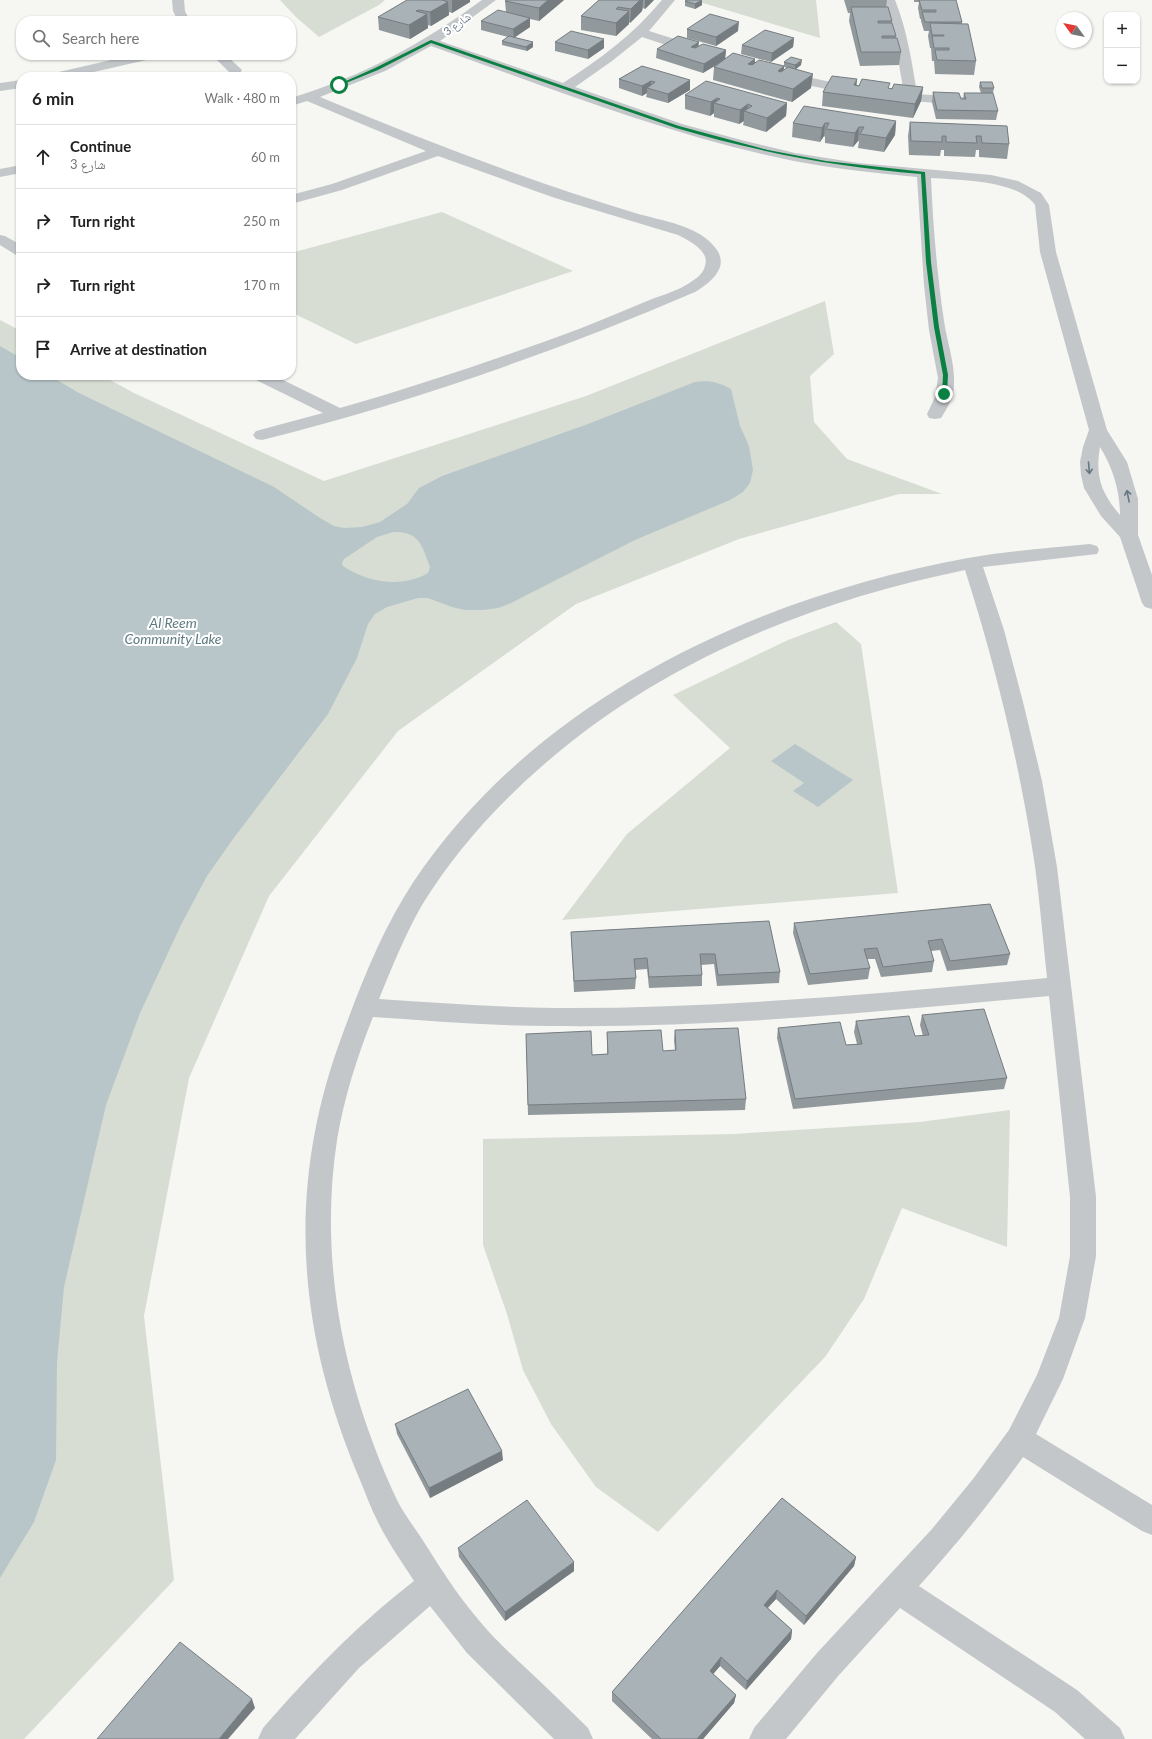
<!DOCTYPE html>
<html lang="en">
<head>
<meta charset="utf-8">
<style>
  body { margin:0; font-family:Lato,"Noto Naskh Arabic",sans-serif; background:#f2f2f2; color:#222 }
  .controls { position:absolute; right:12px; top:12px; display:grid; overflow:hidden; border-radius:8px; box-shadow:0 1px 3px #0004 }
  .controls button { width:36px; height:36px; display:grid; place-items:center; padding:0; border:0; border-bottom:1px solid #e0e0e0; background:#fff; color:#222; font:20px sans-serif }
  .compass { position:absolute; left:1056px; top:12px; width:36px; height:36px; border-radius:50%; background:#fff; box-shadow:0 1px 3px #0004; rotate:303deg }
  .stop { position:absolute; width:12px; height:12px; margin:-9px; border:3px solid #0b8043; border-radius:50%; background:#fff }
  .stop.end { background:#0b8043; border-color:#fff; box-shadow:0 1px 4px #0008 }
  .list { margin:0; padding:0; list-style:none }
  h2 { display:flex; justify-content:space-between; align-items:center; height:52px; margin:0; padding:0 16px; font-size:17px }
  h2 small { font-size:13px; font-weight:400; color:#767676 }
  .list li { display:grid; grid-template-columns:26px 1fr auto; gap:12px; align-items:center; box-sizing:border-box; height:64px; padding:0 16px; border-top:1px solid #e0e0e0 }
  .list b { display:block; font-size:15px; white-space:nowrap }
  .list p { margin:0; font-size:13px; white-space:nowrap; color:#767676 }
  .list em { font-size:13px; font-style:normal; color:#767676 }
  .icon { flex:none; width:22px; height:22px; fill:none; stroke:currentColor; stroke-width:2; stroke-linecap:round; stroke-linejoin:round }
  .map { position:relative; flex:none; width:1152px; height:1739px; overflow:hidden }
  .search { position:absolute; background:#fff; box-shadow:0 1px 3px #0004; left:16px; top:16px; width:280px; height:44px; display:flex; align-items:center; gap:10px; box-sizing:border-box; padding:0 14px; border-radius:16px; color:#767676; font-size:15px }
  .panel { position:absolute; background:#fff; box-shadow:0 1px 3px #0004; left:16px; top:72px; width:280px; height:308px; border-radius:16px }
  .map>svg:first-child { display:block }
  .green { fill:#d7ddd3 }
  .water { fill:#b8c6c9; fill-rule:evenodd }
  .lines { fill:none; stroke-linecap:round; stroke-linejoin:round }
  .minor { fill:#c3c7ca; fill-rule:evenodd }
  .wall { fill:#91999d; fill-rule:evenodd }
  .shaded-wall { fill:#767d80 }
  .building { fill:#a9b2b7; stroke:#767d80 }
  .oneway { stroke:#647784 }
  .route { fill:#0b8043 }
  .labels { text-anchor:middle; stroke-width:4; stroke-linejoin:round; paint-order:stroke }
  .far-street-label { font-size:11px; fill:#647784; stroke:#fff }
  .water-label { font-size:14px; font-style:italic; fill:#5f7a81; stroke:#fff }
</style>
</head>
<body>
<div class="map">
<svg width="1152" height="1739" viewBox="0 0 1152 1739">
  <rect width="100%" height="100%" fill="#f6f6f2"/>
  <!-- green -->
  <g class="green">
    <polygon points="280,0 385,0 379,5 319,37 296,17"/>
    <polygon points="693,0 816,0 820,38"/>
    <polygon points="442,212 573,271 356,344 291,312 291,253"/>
    <polygon points="825,301 834,354 810,376 814,422 847,459 942,494 899,494 739,539 576,604 398,731 269,896 189,1078 144,1316 174,1580 24,1739 0,1739 0,320 21,331 21,375 101,375 134,393 324,481 586,396"/>
    <polygon points="836,622 861,644 898,893 562,920 627,834 730,748 673,695 788,640"/>
    <polygon points="1010,1110 1007,1247 902,1208 864,1299 825,1357 658,1532 596,1487 551,1424 523,1370 507,1314 483,1245 483,1139 734,1134 920,1122"/>
  </g>
  <!-- water -->
  <g class="water">
    <path d="M 0,346 L 21,358 L 21,375 L 49,375 L 79,393 L 274,487 L 320,518 L 334,526 L 344,528 L 362,527 L 380,522 L 407,504 L 419,488 L 442,476 L 588,424 L 695,382 C 708,380 719,382 731,389 L 740,426 L 749,446 L 753,470 L 750,483 L 743,492 L 730,500 L 635,540 L 511,603 L 498,608 L 483,610 L 465,610 L 452,607 L 428,598 L 418,598 L 387,607 L 375,614 L 368,624 L 357,658 L 328,714 L 233,839 L 207,876 L 181,925 L 140,1013 L 106,1105 L 64,1287 L 57,1362 L 56,1460 L 34,1522 L 0,1578 ZM 393,532 C 419,531 422,545 430,567 L 428,573 C 402,588 368,583 343,566 L 342,563 L 344,559 L 377,537 Z"/>
    <polygon points="795,744 853,780 818,807 793,791 804,783 771,761"/>
  </g>
  <g class="lines">
    <!-- minor -->
    <g class="minor">
      <polygon points="172,0 184,0 185,11 190,21 178,21 173,11"/>
      <path d="M 482,0 L 496,0 L 440,41 L 563,83 C 600,59 634,34 662,0 L 675,0 L 649,31 L 703,48 L 704,51 L 703,54 L 693,54 L 642,37 L 612,61 L 575,87 L 682,124 L 745,141 L 795,153 L 858,163 L 991,175 L 1018,181 L 1041,193 L 1049,205 L 1056,252 L 1107,430 L 1127,462 L 1138,499 L 1138,535 L 1152,575 L 1152,609 L 1145,607 L 1142,603 L 1120,537 L 1101,516 L 1084,488 L 1081,475 L 1080,462 L 1083,447 L 1089,430 L 1040,252 L 1035,205 C 1018,180 959,180 931,178 C 933,226 937,273 944,321 C 947,342 955,363 954,384 C 954,397 948,407 941,418 L 935,419 L 929,418 L 927,414 L 935,397 L 938,378 L 929,330 L 924,285 L 917,177 C 876,173 835,169 794,161 C 670,136 551,88 431,46 L 385,71 L 320,97 C 424,140 528,181 635,213 C 662,221 700,225 717,250 C 729,268 710,283 695,292 C 555,352 410,403 262,440 L 256,439 L 253,435 L 256,431 L 323,413 L 254,379 L 252,375 L 273,375 L 340,408 C 421,385 500,358 579,329 C 604,319 628,309 652,299 C 663,295 676,291 686,285 C 693,281 703,275 705,266 C 710,250 689,241 678,235 L 555,198 L 438,156 L 342,190 L 291,204 L 291,195 L 332,184 L 426,151 L 307,101 L 291,106 L 291,98 C 363,76 422,44 482,0 ZM 1100,447 C 1113,468 1120,491 1120,515 C 1101,493 1095,476 1100,447 Z"/>
      <path d="M 883,0 L 895,0 C 907,30 912,62 917,94 L 962,97 L 967,98 L 969,101 L 967,104 L 962,105 L 886,99 L 884,96 L 886,93 L 904,93 L 894,36 Z"/>
      <polygon points="133,55 156,55 155,58 72,77 48,77 50,74"/>
      <polygon points="212,55 226,55 242,70 240,73 230,73"/>
      <polygon points="783,72 855,87 860,88 862,91 860,94 855,95 778,79 776,76 778,73"/>
      <polygon points="21,80 21,88 0,91 0,83"/>
      <polygon points="21,165 21,173 0,177 0,169"/>
      <polygon points="0,235 5,236 21,245 21,257 16,255 0,245"/>
      <path d="M 1090,544 L 1097,546 L 1099,550 L 1097,554 L 983,567 L 1004,630 L 1023,702 L 1042,781 L 1057,867 L 1096,1197 L 1096,1256 L 1085,1318 L 1063,1379 L 1036,1434 L 1152,1505 L 1152,1535 L 1142,1531 L 1023,1457 C 991,1502 956,1545 919,1586 L 1077,1690 L 1120,1728 L 1125,1739 L 1085,1739 L 1055,1712 L 900,1608 L 839,1675 L 786,1739 L 749,1739 L 754,1728 L 817,1653 L 932,1529 L 973,1479 L 1009,1430 L 1037,1375 L 1059,1318 L 1070,1256 L 1070,1197 L 1049,996 C 884,1011 719,1028 553,1026 C 493,1026 433,1021 373,1017 C 357,1057 344,1098 337,1140 C 318,1264 345,1390 398,1502 C 405,1515 414,1527 422,1539 C 439,1566 456,1593 477,1618 C 493,1638 512,1655 530,1672 C 550,1691 569,1709 588,1728 L 593,1739 L 554,1739 L 467,1653 L 430,1606 L 359,1668 L 295,1739 L 258,1739 L 263,1728 C 311,1673 356,1626 414,1581 C 402,1562 388,1543 378,1522 C 371,1509 366,1494 360,1480 C 297,1331 285,1187 343,1033 C 362,981 383,928 414,881 C 538,697 756,597 968,558 C 1008,551 1049,548 1090,544 ZM 965,570 C 996,667 1020,766 1035,866 C 1040,903 1043,941 1047,978 C 883,993 719,1009 554,1008 C 496,1007 437,1003 379,999 C 392,967 405,935 422,905 C 454,853 495,807 541,767 C 661,661 810,602 965,570 Z"/>
    </g>
  </g>
  <!-- wall -->
  <g class="wall">
    <polygon points="407,0 470,0 470,2 452,13 449,12 449,15 431,26 428,25 428,28 410,39 379,30 378,17"/>
    <polygon points="507,0 564,0 539,21 530,19 530,27 514,37 533,47 527,51 502,45 502,41 508,37 481,30 481,21 506,12 505,1"/>
    <polygon points="599,0 654,0 645,9 643,8 642,11 630,23 629,22 629,24 616,36 581,30 581,16"/>
    <polygon points="702,0 702,5 695,9 685,6 685,1"/>
    <polygon points="844,0 887,0 886,7 892,21 892,23 896,36 896,38 901,52 899,65 860,66 849,21 850,13 848,13"/>
    <polygon points="914,0 956,0 962,22 962,24 976,61 974,75 935,74 934,61 932,61 931,48 930,48 928,36 929,31 924,31 921,21 921,19 920,19 918,8 919,2 914,2"/>
    <polygon points="687,29 738,31 716,46 687,38"/>
    <polygon points="794,38 793,47 771,62 741,54 742,45"/>
    <polygon points="555,42 604,48 588,59 555,51"/>
    <path d="M 699,46 L 726,50 L 725,59 L 755,59 L 755,63 L 784,66 L 784,62 L 801,65 L 795,69 L 811,88 L 792,102 L 713,80 L 714,67 L 715,66 L 703,73 L 656,58 L 657,49 ZM 784,67 L 787,68 L 784,70 Z"/>
    <polygon points="642,66 690,90 668,103 646,97 647,93 642,96 619,88 619,79"/>
    <polygon points="857,79 856,85 889,88 923,87 921,101 913,118 822,106 823,92"/>
    <polygon points="980,82 994,88 993,93 981,93 979,87"/>
    <polygon points="933,92 961,99 963,99 964,93 998,111 996,120 936,119 932,102"/>
    <polygon points="685,95 787,103 786,116 766,132 743,125 744,121 739,124 714,117 714,113 710,116 685,109"/>
    <polygon points="896,121 895,135 884,152 858,148 859,141 858,141 853,147 825,143 825,137 824,136 820,142 792,137 793,123"/>
    <polygon points="910,122 1007,126 1009,144 1007,159 979,157 979,150 976,150 975,157 944,156 944,150 941,150 940,156 909,155 908,136"/>
    <polygon points="990,904 1010,954 1007,965 947,971 940,950 931,951 934,961 932,972 881,977 875,959 867,959 870,968 868,979 808,985 793,933 794,923"/>
    <polygon points="769,921 780,972 779,983 717,986 714,964 701,965 702,975 702,986 649,988 647,969 635,970 636,978 635,989 574,992 571,932"/>
    <polygon points="922,1015 1007,1078 1004,1089 793,1109 777,1038 778,1028 846,1045 857,1044 854,1032 856,1021 915,1036 923,1036 920,1025"/>
    <polygon points="675,1030 746,1099 745,1110 528,1115 526,1034 592,1055 607,1054 607,1032 663,1051 675,1050 674,1040"/>
    <polygon points="395,1424 503,1460 430,1498 397,1434"/>
    <polygon points="782,1498 856,1557 854,1566 804,1625 776,1599 768,1608 792,1630 791,1639 746,1690 720,1666 713,1674 736,1695 734,1703 703,1739 652,1739 612,1701 612,1692"/>
    <polygon points="458,1548 574,1571 505,1621 459,1557"/>
  </g>
  <!-- shaded-wall -->
  <g class="shaded-wall">
    <polygon points="452,0 470,0 470,2 452,13"/>
    <polygon points="548,0 564,0 539,21 539,8"/>
    <polygon points="640,0 643,0 642,11 630,23 631,9"/>
    <polygon points="645,0 654,0 645,9"/>
    <polygon points="702,0 702,5 695,9 695,4"/>
    <polygon points="448,2 449,15 431,26 430,12"/>
    <polygon points="419,10 419,19 427,14 428,28 410,39 409,25 416,11"/>
    <polygon points="629,11 629,24 616,36 616,23"/>
    <polygon points="530,18 530,27 514,38 513,29"/>
    <polygon points="739,22 738,31 716,46 716,37"/>
    <polygon points="794,38 793,47 771,62 772,53"/>
    <polygon points="604,39 604,48 588,59 588,50"/>
    <polygon points="533,42 533,47 527,51 526,47"/>
    <polygon points="699,42 698,51 691,47"/>
    <polygon points="726,50 725,59 703,73 704,64"/>
    <polygon points="755,59 754,72 748,64"/>
    <polygon points="802,60 801,65 795,70 795,65"/>
    <polygon points="784,66 783,80 778,71"/>
    <polygon points="813,74 811,88 792,102 793,89"/>
    <polygon points="857,79 856,93 854,85"/>
    <polygon points="690,80 690,90 668,103 668,94"/>
    <polygon points="651,81 651,89 647,88 647,93 642,96 642,86"/>
    <polygon points="923,87 921,101 913,118 915,104"/>
    <polygon points="717,98 717,104 714,103 714,113 710,116 711,102"/>
    <polygon points="787,103 786,116 766,132 767,118"/>
    <polygon points="748,104 747,112 744,111 744,121 739,124 740,110"/>
    <polygon points="896,121 895,135 884,152 886,138"/>
    <polygon points="825,123 824,136 820,142 822,128"/>
    <polygon points="859,127 858,141 853,147 855,133"/>
    <polygon points="502,1451 503,1460 430,1498 429,1488"/>
    <polygon points="856,1557 854,1566 804,1625 806,1616"/>
    <polygon points="574,1562 574,1571 505,1621 505,1612"/>
    <polygon points="777,1590 776,1599 762,1613 764,1605"/>
    <polygon points="792,1630 791,1639 746,1690 747,1681"/>
    <polygon points="721,1657 720,1666 709,1679 710,1671"/>
    <polygon points="736,1695 734,1703 703,1739 697,1739"/>
    <polygon points="252,1699 255,1708 228,1739 219,1739"/>
  </g>
  <!-- building -->
  <g class="building">
    <polygon points="407,0 442,0 448,2 430,12 419,10 416,11 427,14 409,25 378,17"/>
    <polygon points="507,0 548,0 539,8 505,1"/>
    <polygon points="599,0 640,0 631,9 618,7 616,9 629,11 616,23 581,16"/>
    <polygon points="687,0 702,0 695,4 685,1"/>
    <polygon points="919,0 956,0 962,22 925,22 922,12 936,12 936,10 922,10"/>
    <polygon points="851,7 888,7 892,21 878,21 878,23 892,23 896,36 882,36 882,38 897,38 901,52 861,52"/>
    <polygon points="498,10 530,18 513,29 481,21"/>
    <polygon points="710,14 739,22 716,37 687,29"/>
    <polygon points="930,23 968,24 976,61 937,60 935,50 949,50 949,48 934,48 932,36 944,36 944,35 932,35"/>
    <polygon points="765,30 794,38 772,53 742,45"/>
    <polygon points="571,31 604,39 588,50 555,42"/>
    <polygon points="509,36 533,42 526,47 502,41"/>
    <polygon points="678,36 699,42 691,47 695,48 703,44 726,50 704,64 657,49"/>
    <polygon points="733,53 755,59 748,64 752,65 759,60 784,66 778,71 781,72 788,67 813,74 793,89 714,67"/>
    <polygon points="791,57 802,60 795,65 784,62"/>
    <polygon points="642,66 690,80 668,94 647,88 655,82 651,81 642,86 619,79"/>
    <polygon points="832,76 857,79 854,85 859,86 862,79 890,83 888,88 892,89 894,84 923,87 915,104 823,92"/>
    <polygon points="706,81 787,103 767,118 744,111 752,106 748,104 740,110 714,103 720,99 717,98 711,102 685,95"/>
    <polygon points="980,82 992,82 994,88 982,88"/>
    <polygon points="933,92 959,93 961,99 966,99 964,93 993,93 998,111 937,110"/>
    <polygon points="804,106 896,121 886,138 860,134 864,127 859,127 855,133 826,129 829,123 825,123 822,128 793,123"/>
    <polygon points="910,122 1007,126 1009,144 982,143 981,136 976,136 977,143 946,142 946,136 942,136 942,142 911,141"/>
    <polygon points="990,904 1010,954 950,961 942,939 928,941 934,961 883,967 877,948 864,949 870,968 810,974 794,923"/>
    <polygon points="769,921 780,972 718,975 715,954 700,954 702,975 649,977 647,958 634,959 636,978 574,981 571,932"/>
    <polygon points="984,1009 1007,1078 795,1099 778,1028 840,1022 846,1045 862,1044 856,1021 909,1016 915,1036 929,1035 922,1015"/>
    <polygon points="738,1028 746,1099 528,1105 526,1034 591,1031 592,1055 608,1054 607,1032 661,1030 663,1051 676,1050 675,1030"/>
    <polygon points="468,1389 502,1451 429,1488 395,1424"/>
    <polygon points="782,1498 856,1557 806,1616 777,1590 764,1605 792,1630 747,1681 721,1657 710,1671 736,1695 697,1739 661,1739 612,1692"/>
    <polygon points="527,1500 574,1562 505,1612 458,1548"/>
    <polygon points="180,1642 252,1699 219,1739 97,1739"/>
  </g>
  <!-- one-way arrows -->
  <defs><path id="oneway-shaft" d="M-6 0H5M1.5-3L5.5 0L1.5 3" fill="none" stroke-width="1.6" stroke-linecap="round" stroke-linejoin="round"/></defs>
  <g class="oneway">
    <use href="#oneway-shaft" transform="translate(1089 468) rotate(85)"/>
    <use href="#oneway-shaft" transform="translate(1128 496) rotate(-101)"/>
  </g>
  <!-- route -->
  <path class="route" d="M 431,40 L 679,126 L 768,150 L 826,161 L 925,172 L 931,262 L 939,327 L 948,375 L 947,394 L 944,396 L 942,394 L 943,375 L 934,327 L 926,262 L 921,174 C 837,167 757,152 676,128 L 431,43 L 378,70 L 341,85 L 337,85 L 375,68 Z"/>
  <g class="labels">
    <!-- far-street labels -->
    <g class="far-street-label">
      <text transform="translate(457 24) rotate(-35)" y="4">شارع 3</text>
    </g>
    <!-- water labels -->
    <g class="water-label">
      <text x="173" y="628">Al Reem<tspan x="173" dy="16">Community Lake</tspan></text>
    </g>
  </g>
</svg>
<div class="controls">
<button>+</button>
<button>−</button>
</div>
<svg class="compass" viewBox="-18 -18 36 36"><path d="M0-13l5 13h-10z" fill="#e53935"/><path d="M0 13l5-13h-10z" fill="#767676"/></svg>
<div class="stop" style="left:339px;top:85px"></div>
<div class="stop end" style="left:944px;top:394px"></div>
<div class="search"><svg class="icon" aria-label="search" viewBox="0 0 24 24"><circle cx="10" cy="10" r="6"/><path d="M15 15l6 6"/></svg>Search here</div>
<section class="panel">
<h2>6 min<small>Walk · 480 m</small></h2>
<ul class="list">
<li><svg class="icon" aria-label="ahead" viewBox="0 0 24 24"><path d="M12 20V5M6 11l6-6 6 6"/></svg><div><b>Continue</b><p>شارع 3</p></div><em>60 m</em></li>
<li><svg class="icon" aria-label="right" viewBox="0 0 24 24"><path d="M7 20v-9h11M14 6l5 5-5 5"/></svg><div><b>Turn right</b></div><em>250 m</em></li>
<li><svg class="icon" aria-label="right" viewBox="0 0 24 24"><path d="M7 20v-9h11M14 6l5 5-5 5"/></svg><div><b>Turn right</b></div><em>170 m</em></li>
<li><svg class="icon" aria-label="arrive" viewBox="0 0 24 24"><path d="M6 21V4h12l-3 4 3 4H6"/></svg><div><b>Arrive at destination</b></div></li>
</ul>
</section>
</div>
</body>
</html>
